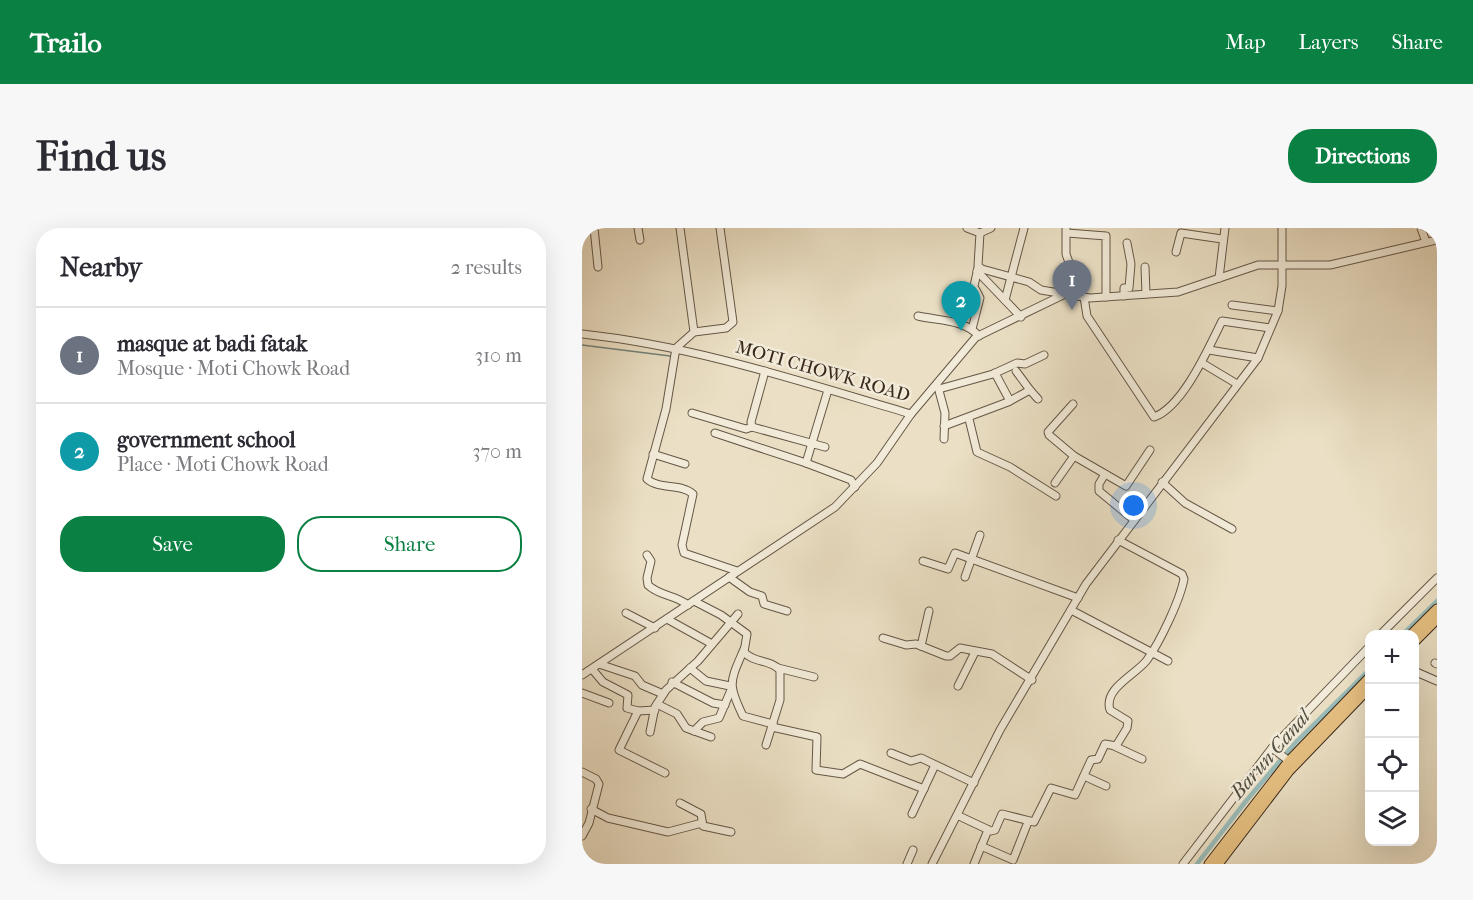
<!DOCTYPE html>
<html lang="en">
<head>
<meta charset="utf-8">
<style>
  body { margin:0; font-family:"IM FELL French Canon",serif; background:#f7f7f7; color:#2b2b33 }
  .controls { position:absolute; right:18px; bottom:18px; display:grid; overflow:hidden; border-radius:12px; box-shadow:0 6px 24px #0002 }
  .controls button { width:54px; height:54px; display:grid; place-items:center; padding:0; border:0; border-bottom:2px solid #e1e1e2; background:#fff; color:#2b2b33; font:30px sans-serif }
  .you { position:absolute; left:552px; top:278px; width:21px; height:21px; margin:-15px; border:4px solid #fff; border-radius:50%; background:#1a73e8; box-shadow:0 0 0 9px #1a73e833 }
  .badge { display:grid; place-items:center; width:39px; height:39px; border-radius:50%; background:#0b8043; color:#fff; font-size:20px; font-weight:700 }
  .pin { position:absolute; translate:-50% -50px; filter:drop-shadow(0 2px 3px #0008) }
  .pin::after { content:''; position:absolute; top:32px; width:21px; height:18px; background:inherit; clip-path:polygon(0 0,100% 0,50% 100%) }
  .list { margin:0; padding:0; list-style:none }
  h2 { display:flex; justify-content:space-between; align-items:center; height:78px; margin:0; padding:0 24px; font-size:26px }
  h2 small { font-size:20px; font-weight:400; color:#7c7c81 }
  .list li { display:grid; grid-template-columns:39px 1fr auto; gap:18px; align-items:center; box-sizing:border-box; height:96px; padding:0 24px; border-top:2px solid #e1e1e2 }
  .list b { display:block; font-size:22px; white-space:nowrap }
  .list p { margin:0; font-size:20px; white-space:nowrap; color:#7c7c81 }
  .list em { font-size:20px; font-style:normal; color:#7c7c81 }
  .actions { display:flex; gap:12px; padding:18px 24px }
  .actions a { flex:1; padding:14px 0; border:2px solid #0b8043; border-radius:24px; text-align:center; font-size:21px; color:#0b8043 }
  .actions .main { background:#0b8043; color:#fff }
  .icon { flex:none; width:33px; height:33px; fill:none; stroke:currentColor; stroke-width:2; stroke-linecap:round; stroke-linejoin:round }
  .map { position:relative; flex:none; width:855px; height:636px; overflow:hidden; border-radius:24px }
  header { display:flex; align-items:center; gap:36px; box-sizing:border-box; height:84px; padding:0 30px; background:#0b8043; color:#fff }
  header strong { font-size:28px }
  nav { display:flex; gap:33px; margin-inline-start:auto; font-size:21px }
  .intro { display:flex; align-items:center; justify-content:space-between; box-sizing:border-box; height:144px; padding:0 36px }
  h1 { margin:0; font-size:42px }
  .button { padding:15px 27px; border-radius:24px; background:#0b8043; color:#fff; font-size:21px; font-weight:700 }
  main { display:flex; gap:36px; padding:0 36px }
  aside { flex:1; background:#fff; border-radius:24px; box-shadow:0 6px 24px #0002 }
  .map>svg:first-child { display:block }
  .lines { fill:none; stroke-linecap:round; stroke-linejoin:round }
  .stream { stroke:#72817a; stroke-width:1.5 }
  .canal { stroke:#99bcb9; stroke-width:4.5 }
  .minor-casing { stroke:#655746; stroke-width:9 }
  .highway-casing { stroke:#38291b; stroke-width:11 }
  .minor { stroke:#f2ebd9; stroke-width:7 }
  .highway { stroke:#e6c082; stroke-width:9 }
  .labels { text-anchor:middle; stroke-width:5; stroke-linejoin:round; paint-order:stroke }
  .street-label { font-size:18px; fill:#38291b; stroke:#f2ebd9 }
  .water-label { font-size:20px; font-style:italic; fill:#504e42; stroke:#f2ebd9 }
</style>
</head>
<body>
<header>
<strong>Trailo</strong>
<nav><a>Map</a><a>Layers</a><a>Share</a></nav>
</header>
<div class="intro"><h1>Find us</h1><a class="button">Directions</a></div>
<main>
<aside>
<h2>Nearby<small>2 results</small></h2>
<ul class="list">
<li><span class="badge" style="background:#6b7280">1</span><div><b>masque at badi fatak</b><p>Mosque · Moti Chowk Road</p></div><em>310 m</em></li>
<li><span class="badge" style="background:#0f9aa8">2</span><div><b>government school</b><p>Place · Moti Chowk Road</p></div><em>370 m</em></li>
</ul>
<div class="actions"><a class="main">Save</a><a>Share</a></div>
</aside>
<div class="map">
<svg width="855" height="636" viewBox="0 0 855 636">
  <rect width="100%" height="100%" fill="#ebe0c5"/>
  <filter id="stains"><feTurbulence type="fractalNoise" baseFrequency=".00333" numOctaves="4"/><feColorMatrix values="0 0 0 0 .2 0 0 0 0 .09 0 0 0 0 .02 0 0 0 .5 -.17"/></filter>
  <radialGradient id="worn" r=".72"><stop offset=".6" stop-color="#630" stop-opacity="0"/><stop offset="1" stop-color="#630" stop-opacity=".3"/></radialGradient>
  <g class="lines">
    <!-- stream -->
    <polyline class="stream" points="0,117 88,128"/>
    <!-- canal -->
    <g class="canal">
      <polyline points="821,406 855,373"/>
      <polyline points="615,636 664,573 713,515 788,441"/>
    </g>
    <defs>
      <g id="minor">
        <polyline points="12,0 16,39"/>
        <polyline points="56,0 58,12"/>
        <polyline points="98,0 112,104"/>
        <path d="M 138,0 L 151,94 L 144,100 L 112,104 L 94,120 L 84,181 L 65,251 C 77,262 99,255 111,266 L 100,317 L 102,325 L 155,343"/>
        <polyline points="385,0 398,5 396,38 400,41 447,54 459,62 483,66"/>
        <polyline points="484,0 484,26 493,51 494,66"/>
        <polyline points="839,0 844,14"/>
        <polyline points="398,5 409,0"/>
        <polyline points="485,5 524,8 524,69"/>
        <polyline points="594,24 599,5 640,11"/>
        <polyline points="563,39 564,66"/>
        <polyline points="395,43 439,89"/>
        <polyline points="637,50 643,0"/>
        <polyline points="392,58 396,40"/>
        <polyline points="542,68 542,60 547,60 549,36 545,15"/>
        <path d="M 502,69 L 505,88 L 572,189 C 601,179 627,119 640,93 L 688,100"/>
        <polyline points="423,72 442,0"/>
        <polyline points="650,77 696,83"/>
        <path d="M 336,88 C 358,93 381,91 397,108"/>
        <polyline points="390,101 398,70 394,62"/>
        <path d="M 0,106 C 113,118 220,154 329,186 L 394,109 L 483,66 L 508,70 L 596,64 L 676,37 L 748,37 L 855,12"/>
        <polyline points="627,122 676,130"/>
        <polyline points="620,135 655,156"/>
        <polyline points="183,143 169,194 170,199 243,219"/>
        <polyline points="413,145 428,173"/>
        <polyline points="356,159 363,185 362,211"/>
        <polyline points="357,161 411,146 435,135 443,136 462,127"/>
        <polyline points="246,162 224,235 269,252 273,259"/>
        <polyline points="448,162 456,171"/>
        <polyline points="110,185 164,201 170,199"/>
        <polyline points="387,191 395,224 428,239 474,268"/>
        <polyline points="362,198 426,174 448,162 434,143"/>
        <polyline points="133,205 224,235"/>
        <polyline points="71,226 103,236"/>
        <polyline points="492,228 544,258 568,222"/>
        <polyline points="523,246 517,256 517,263 552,292"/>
        <polyline points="580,254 603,275 650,301"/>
        <polyline points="473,255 492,228 467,207 466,204 491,176"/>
        <path d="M 65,327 L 69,333 L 65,350 L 66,357 C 77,368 94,367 106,377"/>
        <polyline points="341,333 366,341 373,325 496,370"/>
        <polyline points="147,349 168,364 180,368 182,376 205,383"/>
        <polyline points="383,349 398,307"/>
        <path d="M 112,373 L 139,387 L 165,406 L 162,424 C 171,435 188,431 198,442 L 198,472 L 184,517"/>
        <polyline points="489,382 586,433"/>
        <polyline points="44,385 73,400"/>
        <polyline points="85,391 130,416"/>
        <polyline points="799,406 855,350"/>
        <polyline points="301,410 324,417 334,416 364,428 368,428 378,420 410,426 450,452"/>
        <polyline points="339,418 347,383"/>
        <path d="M 162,421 C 148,454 145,455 161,488 L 191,496"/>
        <polyline points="853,435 855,436"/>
        <polyline points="17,436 53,448 60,457 81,466"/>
        <polyline points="108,440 124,453 148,458"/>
        <polyline points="196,440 232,449"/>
        <polyline points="10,441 21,454 46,467 45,480 56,483 73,482"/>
        <polyline points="832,443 855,453"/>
        <polyline points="0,447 253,279 295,235 329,186"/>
        <polyline points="90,454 131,475 143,477"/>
        <polyline points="376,458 393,424"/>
        <polyline points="0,465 27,475"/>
        <polyline points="75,476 95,486 104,500 129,509"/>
        <polyline points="56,483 37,522 83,545"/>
        <polyline points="190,499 235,509 234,542 261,546 278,536 342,561"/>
        <polyline points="112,503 121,494 137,490 149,462"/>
        <polyline points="68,504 73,479 84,462 116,433 156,386"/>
        <polyline points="532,518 560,531"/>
        <polyline points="690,520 707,533"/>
        <polyline points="309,525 329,533 339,530 392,555"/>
        <polyline points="0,544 14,551 17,556 7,595 0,608"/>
        <polyline points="502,548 524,558"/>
        <polyline points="98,575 119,586 121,598 149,604"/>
        <polyline points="9,581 26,590 86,604 120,595"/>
        <polyline points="330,586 353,537"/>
        <path d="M 377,588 L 409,603 L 413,602 L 420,586 L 452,594 L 469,560 L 493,567 L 509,532 L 516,531 L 523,516 L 534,518 L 545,500 L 546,493 L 528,482 C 521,460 555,446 565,432 C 578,414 598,372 602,351 L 600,346 L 536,312"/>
        <polyline points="399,618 431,632 446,594"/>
        <polyline points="325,636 331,622"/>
        <polyline points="350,636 418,502 504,356 676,130 696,83 700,58 700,0"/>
        <polyline points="392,636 406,602"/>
        <polyline points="601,636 690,520 788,418"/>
      </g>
      <g id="highway">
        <polyline points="830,406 855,381"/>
        <polyline points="832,414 855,391"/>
        <polyline points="627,636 707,533 788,449"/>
        <polyline points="636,636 707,543 788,459"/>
      </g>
    </defs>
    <!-- minor casing -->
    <use href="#minor" class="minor-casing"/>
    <!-- highway casing -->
    <use href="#highway" class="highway-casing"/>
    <!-- minor -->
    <use href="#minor" class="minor"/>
    <!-- highway -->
    <use href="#highway" class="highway"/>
  </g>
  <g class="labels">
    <!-- street labels -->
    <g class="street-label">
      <text transform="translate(241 143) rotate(16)" y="6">MOTI CHOWK ROAD</text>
    </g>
    <!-- water labels -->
    <g class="water-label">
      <text transform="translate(688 526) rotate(-49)" y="7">Barun Canal</text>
    </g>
  </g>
  <rect width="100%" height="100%" filter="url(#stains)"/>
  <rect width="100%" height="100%" fill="url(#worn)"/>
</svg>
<div class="controls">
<button>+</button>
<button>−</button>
<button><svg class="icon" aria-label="locate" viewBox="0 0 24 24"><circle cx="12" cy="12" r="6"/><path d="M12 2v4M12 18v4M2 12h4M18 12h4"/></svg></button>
<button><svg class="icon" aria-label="layers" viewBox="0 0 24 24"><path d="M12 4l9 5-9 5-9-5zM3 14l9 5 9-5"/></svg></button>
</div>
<div class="you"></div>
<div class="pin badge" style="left:490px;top:82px;background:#6b7280">1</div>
<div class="pin badge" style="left:379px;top:103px;background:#0f9aa8">2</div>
</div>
</main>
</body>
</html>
